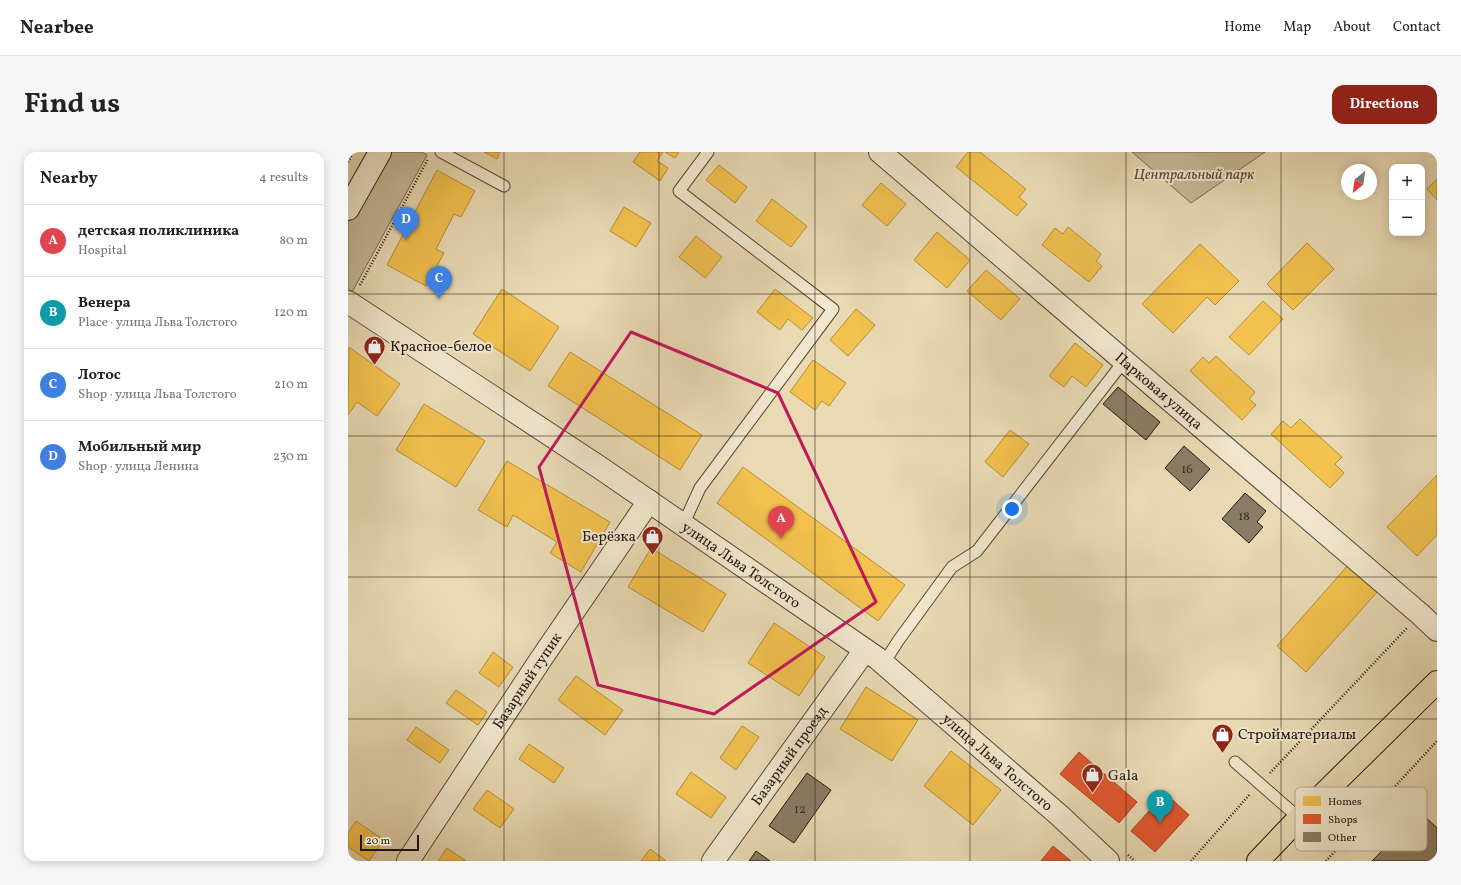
<!DOCTYPE html>
<html lang="en">
<head>
<meta charset="utf-8">
<style>
  body { margin:0; font-family:Vollkorn,serif; background:#f6f6f6; color:#222 }
  .controls { position:absolute; right:12px; top:12px; display:grid; overflow:hidden; border-radius:8px; box-shadow:0 2px 10px #0003 }
  .controls button { width:36px; height:36px; display:grid; place-items:center; padding:0; border:0; border-bottom:1px solid #e0e0e0; background:#fff; color:#222; font:20px sans-serif }
  .compass { position:absolute; left:993px; top:12px; width:36px; height:36px; border-radius:50%; background:#fff; box-shadow:0 2px 10px #0003; rotate:209deg }
  .scale { position:absolute; left:12px; bottom:10px; width:59px; box-sizing:border-box; padding-left:4px; border:2px solid #221810; border-top:0; font-size:11px; line-height:14px; white-space:nowrap; color:#221810; -webkit-text-stroke:3px #f1e7ce; paint-order:stroke }
  .you { position:absolute; left:664px; top:357px; width:14px; height:14px; margin:-10px; border:3px solid #fff; border-radius:50%; background:#1a73e8; box-shadow:0 0 0 6px #1a73e833 }
  .badge { display:grid; place-items:center; width:26px; height:26px; border-radius:50%; background:#8f2418; color:#fff; font-size:13px; font-weight:700 }
  .pin { position:absolute; translate:-50% -33px; filter:drop-shadow(0 1px 2px #0008) }
  .pin::after { content:''; position:absolute; top:21px; width:14px; height:12px; background:inherit; clip-path:polygon(0 0,100% 0,50% 100%) }
  .list { margin:0; padding:0; list-style:none }
  h2 { display:flex; justify-content:space-between; align-items:center; height:52px; margin:0; padding:0 16px; font-size:17px }
  h2 small { font-size:13px; font-weight:400; color:#767676 }
  .list li { display:grid; grid-template-columns:26px 1fr auto; gap:12px; align-items:center; box-sizing:border-box; height:72px; padding:0 16px; border-top:1px solid #e0e0e0 }
  .list b { display:block; font-size:15px; white-space:nowrap }
  .list p { margin:0; font-size:13px; white-space:nowrap; color:#767676 }
  .list em { font-size:13px; font-style:normal; color:#767676 }
  .map { position:relative; flex:none; width:1089px; height:709px; overflow:hidden; border-radius:12px }
  header { display:flex; align-items:center; gap:24px; box-sizing:border-box; height:56px; padding:0 20px; background:#fff; border-bottom:1px solid #e0e0e0 }
  header strong { font-size:19px }
  nav { display:flex; gap:22px; margin-inline-start:auto; font-size:14px }
  .intro { display:flex; align-items:center; justify-content:space-between; box-sizing:border-box; height:96px; padding:0 24px }
  h1 { margin:0; font-size:28px }
  .button { padding:10px 18px; border-radius:12px; background:#8f2418; color:#fff; font-size:14px; font-weight:700 }
  main { display:flex; gap:24px; padding:0 24px }
  aside { flex:1; background:#fff; border-radius:12px; box-shadow:0 2px 10px #0003 }
  .map>svg:first-child { display:block }
  .green { fill:#c7b998; stroke:#746854 }
  .homes { fill:#f2c14e; stroke:#b48e3b }
  .shops { fill:#e4572e; stroke:#aa4425 }
  .building { fill:#897d65; stroke:#221810 }
  .lines { fill:none; stroke-linecap:round; stroke-linejoin:round }
  .lane-casing { stroke:#544839; stroke-width:13 }
  .street-casing { stroke:#544839; stroke-width:24 }
  .secondary-casing { stroke:#221810; stroke-width:24 }
  .primary-casing { stroke:#221810; stroke-width:24 }
  .path { stroke:#221810; stroke-width:2.5; stroke-dasharray:1 2; stroke-linecap:butt }
  .lane { stroke:#f1e7ce; stroke-width:11 }
  .street { stroke:#f1e7ce; stroke-width:22 }
  .secondary { stroke:#f1e7ce; stroke-width:22 }
  .primary { stroke:#e9dab4; stroke-width:22 }
  .marked { fill:none; stroke:#c2185b; stroke-width:3; stroke-linejoin:round }
  .grid { fill:none; stroke:#221810; stroke-width:1; stroke-opacity:0.55 }
  .labels { text-anchor:middle; stroke-width:4; stroke-linejoin:round; paint-order:stroke }
  .number-label { font-size:13px; fill:#3c3125 }
  .park-label { font-size:15px; font-style:italic; fill:#544839; stroke:#f1e7ce }
  .poi-label { font-size:15px; fill:#221810; stroke:#f1e7ce; text-anchor:start }
  .street-label { font-size:15px; fill:#221810; stroke:#f1e7ce }
  .key { fill:#f1e7ce; stroke:#b3a995; stroke-width:1 }
  .key-label { font-size:11px; fill:#221810 }
</style>
</head>
<body>
<header>
<strong>Nearbee</strong>
<nav><a>Home</a><a>Map</a><a>About</a><a>Contact</a></nav>
</header>
<div class="intro"><h1>Find us</h1><a class="button">Directions</a></div>
<main>
<aside>
<h2>Nearby<small>4 results</small></h2>
<ul class="list">
<li><span class="badge" style="background:#e0444e">A</span><div><b>детская поликлиника</b><p>Hospital</p></div><em>80 m</em></li>
<li><span class="badge" style="background:#0f9aa8">B</span><div><b>Венера</b><p>Place · улица Льва Толстого</p></div><em>120 m</em></li>
<li><span class="badge" style="background:#3f7fe0">C</span><div><b>Лотос</b><p>Shop · улица Льва Толстого</p></div><em>210 m</em></li>
<li><span class="badge" style="background:#3f7fe0">D</span><div><b>Мобильный мир</b><p>Shop · улица Ленина</p></div><em>230 m</em></li>
</ul>
</aside>
<div class="map">
<svg width="1089" height="709" viewBox="0 0 1089 709">
  <rect width="100%" height="100%" fill="#e9dab4"/>
  <filter id="stains"><feTurbulence type="fractalNoise" baseFrequency=".005" numOctaves="4"/><feColorMatrix values="0 0 0 0 .2 0 0 0 0 .09 0 0 0 0 .02 0 0 0 .5 -.17"/></filter>
  <radialGradient id="worn" r=".72"><stop offset=".6" stop-color="#630" stop-opacity="0"/><stop offset="1" stop-color="#630" stop-opacity=".3"/></radialGradient>
  <!-- green -->
  <g class="green">
    <polygon points="37,0 74,0 79,3 4,140 0,136 0,68"/>
    <polygon points="784,0 917,0 843,51"/>
  </g>
  <!-- homes -->
  <g class="homes">
    <polygon points="136,0 152,0 149,7"/>
    <polygon points="292,0 315,0 309,9 320,16 312,29 285,10"/>
    <polygon points="317,0 331,0 327,6"/>
    <polygon points="620,0 632,0 678,37 671,45 679,52 669,64 608,15"/>
    <polygon points="371,13 399,35 387,51 358,28"/>
    <polygon points="89,18 127,39 113,65 106,62 88,97 96,101 78,134 39,113"/>
    <polygon points="1089,27 1089,48 1079,37"/>
    <polygon points="533,31 558,52 539,74 514,53"/>
    <polygon points="424,47 459,74 443,95 408,69"/>
    <polygon points="276,55 303,71 288,95 262,79"/>
    <polygon points="720,75 753,102 748,109 754,114 741,130 694,93 707,76 715,82"/>
    <polygon points="589,80 622,108 599,136 566,108"/>
    <polygon points="348,84 374,105 357,126 331,105"/>
    <polygon points="959,91 986,117 945,158 919,132"/>
    <polygon points="852,92 891,129 867,153 859,145 825,181 794,152"/>
    <polygon points="638,118 672,147 653,168 619,139"/>
    <polygon points="154,137 211,175 182,219 125,182"/>
    <polygon points="427,137 465,166 454,178 440,167 432,178 409,160"/>
    <polygon points="915,149 935,167 901,203 881,185"/>
    <polygon points="508,157 527,173 500,204 482,188"/>
    <polygon points="727,191 755,213 738,235 724,224 716,235 701,224"/>
    <polygon points="1,195 52,232 29,264 9,250 0,263"/>
    <polygon points="222,200 354,283 332,318 200,234"/>
    <polygon points="868,204 907,240 901,247 908,253 894,268 842,219 855,205 861,211"/>
    <polygon points="465,208 498,231 481,254 474,249 467,258 442,240"/>
    <polygon points="76,252 137,289 108,335 48,298"/>
    <polygon points="952,267 994,305 987,312 996,321 982,336 923,282 935,269 943,276"/>
    <polygon points="662,278 681,292 655,325 637,310"/>
    <polygon points="159,309 262,370 233,420 202,401 209,390 165,363 159,375 130,358"/>
    <polygon points="395,315 557,433 530,469 369,351"/>
    <polygon points="1089,323 1089,383 1069,404 1039,375"/>
    <polygon points="303,396 378,442 355,480 280,435"/>
    <polygon points="1001,412 1031,438 958,520 929,494"/>
    <polygon points="426,471 477,505 451,544 400,511"/>
    <polygon points="145,500 165,515 151,535 131,521"/>
    <polygon points="228,524 275,558 257,583 210,548"/>
    <polygon points="518,535 570,568 544,609 492,577"/>
    <polygon points="108,538 139,560 130,573 98,551"/>
    <polygon points="394,574 411,585 388,618 372,606"/>
    <polygon points="68,575 101,598 92,611 59,588"/>
    <polygon points="181,592 216,616 206,631 171,607"/>
    <polygon points="603,599 653,638 625,673 576,634"/>
    <polygon points="343,620 378,645 363,666 328,642"/>
    <polygon points="139,638 166,657 152,676 125,657"/>
    <polygon points="8,669 36,688 21,709 0,695 0,681"/>
    <polygon points="99,696 118,709 90,709"/>
    <polygon points="302,697 318,709 293,709"/>
  </g>
  <!-- shops -->
  <g class="shops">
    <polygon points="731,600 789,650 771,671 712,622"/>
    <polygon points="817,641 841,663 807,700 783,679"/>
    <polygon points="705,694 723,709 693,709"/>
  </g>
  <!-- building -->
  <g class="building">
    <polygon points="770,235 812,270 798,288 755,252"/>
    <polygon points="836,294 862,317 842,339 817,316"/>
    <polygon points="897,341 918,359 909,370 915,375 901,391 874,367"/>
    <polygon points="459,621 483,638 446,691 421,674"/>
    <polygon points="1072,660 1089,676 1089,706 1086,709 1024,709"/>
    <polygon points="408,699 422,709 401,709"/>
  </g>
  <g class="lines">
    <defs>
      <g id="lane">
        <polyline points="93,0 156,34"/>
        <polyline points="335,373 352,336 485,157 331,39 360,0"/>
        <polyline points="536,511 550,489 604,415 629,399 776,209"/>
        <polyline points="887,610 951,666"/>
      </g>
      <g id="street">
        <path id="s1" d="M 532,0 L 1072,462 L 1089,478"/>
        <path id="s2" d="M 0,150 L 251,315 L 529,506 L 711,663 L 760,709"/>
        <path id="s3" d="M 60,709 L 193,507 L 301,349"/>
        <path id="s4" d="M 365,709 L 517,498"/>
      </g>
      <polyline id="secondary" points="0,57 32,0"/>
      <polyline id="primary" points="910,709 951,666 1089,530"/>
    </defs>
    <!-- lane casing -->
    <use href="#lane" class="lane-casing"/>
    <!-- street casing -->
    <use href="#street" class="street-casing"/>
    <!-- secondary casing -->
    <use href="#secondary" class="secondary-casing"/>
    <!-- primary casing -->
    <use href="#primary" class="primary-casing"/>
    <!-- path -->
    <g class="path">
      <polyline points="0,10 5,0"/>
      <polyline points="12,133 80,7"/>
      <polyline points="922,621 1059,476"/>
      <polyline points="780,703 787,709"/>
      <polyline points="843,709 902,642"/>
      <polyline points="978,709 1089,589"/>
    </g>
    <!-- lane -->
    <use href="#lane" class="lane"/>
    <!-- street -->
    <use href="#street" class="street"/>
    <!-- secondary -->
    <use href="#secondary" class="secondary"/>
    <!-- primary -->
    <use href="#primary" class="primary"/>
  </g>
  <!-- marked area -->
  <path class="marked" d="M 283,180 L 430,241 L 528,450 L 366,562 L 250,533 L 191,315 Z"/>
  <!-- grid -->
  <path class="grid" d="M 156,0 L 156,709M 311,0 L 311,709M 467,0 L 467,709M 622,0 L 622,709M 778,0 L 778,709M 933,0 L 933,709M 0,142 L 1089,142M 0,284 L 1089,284M 0,425 L 1089,425M 0,567 L 1089,567"/>
  <!-- icons -->
  <defs>
    <symbol id="shop-pin" viewBox="-11 -11 22 30"><path d="M0 17L-7.5 6A9.5 9.5 0 1 1 7.5 6Z" fill="#8f2418" stroke="#f1e7ce"/><path d="M-5-2.5h2.3a2.7 3.5 0 0 1 5.4 0H5L5.5 6h-11ZM-1.5-2.5h3a1.5 2.3 0 0 0-3 0Z" fill="#fff"/></symbol>
  </defs>
  <g fill-rule="evenodd">
    <use href="#shop-pin" x="14" y="182" width="25" height="34"/>
    <use href="#shop-pin" x="292" y="372" width="25" height="34"/>
    <use href="#shop-pin" x="862" y="570" width="25" height="34"/>
    <use href="#shop-pin" x="732" y="610" width="25" height="34"/>
  </g>
  <g class="labels">
    <!-- number labels -->
    <g class="number-label">
      <text x="839" y="321">16</text>
      <text x="896" y="368">18</text>
      <text x="452" y="661">12</text>
    </g>
    <!-- park labels -->
    <g class="park-label">
      <text x="846" y="27">Центральный парк</text>
    </g>
    <!-- poi labels -->
    <g class="poi-label">
      <text x="42" y="199">Красное-белое</text>
      <text x="288" y="389" text-anchor="end">Берёзка</text>
      <text x="890" y="587">Стройматериалы</text>
      <text x="760" y="628">Gala</text>
    </g>
    <!-- street labels -->
    <g class="street-label">
      <text dy="5" stroke="none"><textPath href="#s1" startOffset="367">Парковая улица</textPath></text>
      <text dy="5" stroke="none"><textPath href="#s2" startOffset="473">улица Льва Толстого</textPath></text>
      <text dy="5" stroke="none"><textPath href="#s3" startOffset="216">Базарный тупик</textPath></text>
      <text dy="5" stroke="none"><textPath href="#s4" startOffset="130">Базарный проезд</textPath></text>
      <text dy="5" stroke="none"><textPath href="#s2" startOffset="797">улица Льва Толстого</textPath></text>
    </g>
  </g>
  <!-- legend -->
  <rect x="947" y="635" width="132" height="64" rx="6" class="key"/>
  <rect x="955" y="644" width="18" height="10" fill="#f2c14e"/>
  <rect x="955" y="662" width="18" height="10" fill="#e4572e"/>
  <rect x="955" y="680" width="18" height="10" fill="#897d65"/>
  <g class="key-label">
    <text x="980" y="653">Homes</text>
    <text x="980" y="671">Shops</text>
    <text x="980" y="689">Other</text>
  </g>
  <rect width="100%" height="100%" filter="url(#stains)"/>
  <rect width="100%" height="100%" fill="url(#worn)"/>
</svg>
<div class="controls">
<button>+</button>
<button>−</button>
</div>
<svg class="compass" viewBox="-18 -18 36 36"><path d="M0-13l5 13h-10z" fill="#e53935"/><path d="M0 13l5-13h-10z" fill="#767676"/></svg>
<div class="scale">20 m</div>
<div class="you"></div>
<div class="pin badge" style="left:433px;top:387px;background:#e0444e">A</div>
<div class="pin badge" style="left:812px;top:671px;background:#0f9aa8">B</div>
<div class="pin badge" style="left:91px;top:147px;background:#3f7fe0">C</div>
<div class="pin badge" style="left:58px;top:88px;background:#3f7fe0">D</div>
</div>
</main>
</body>
</html>
